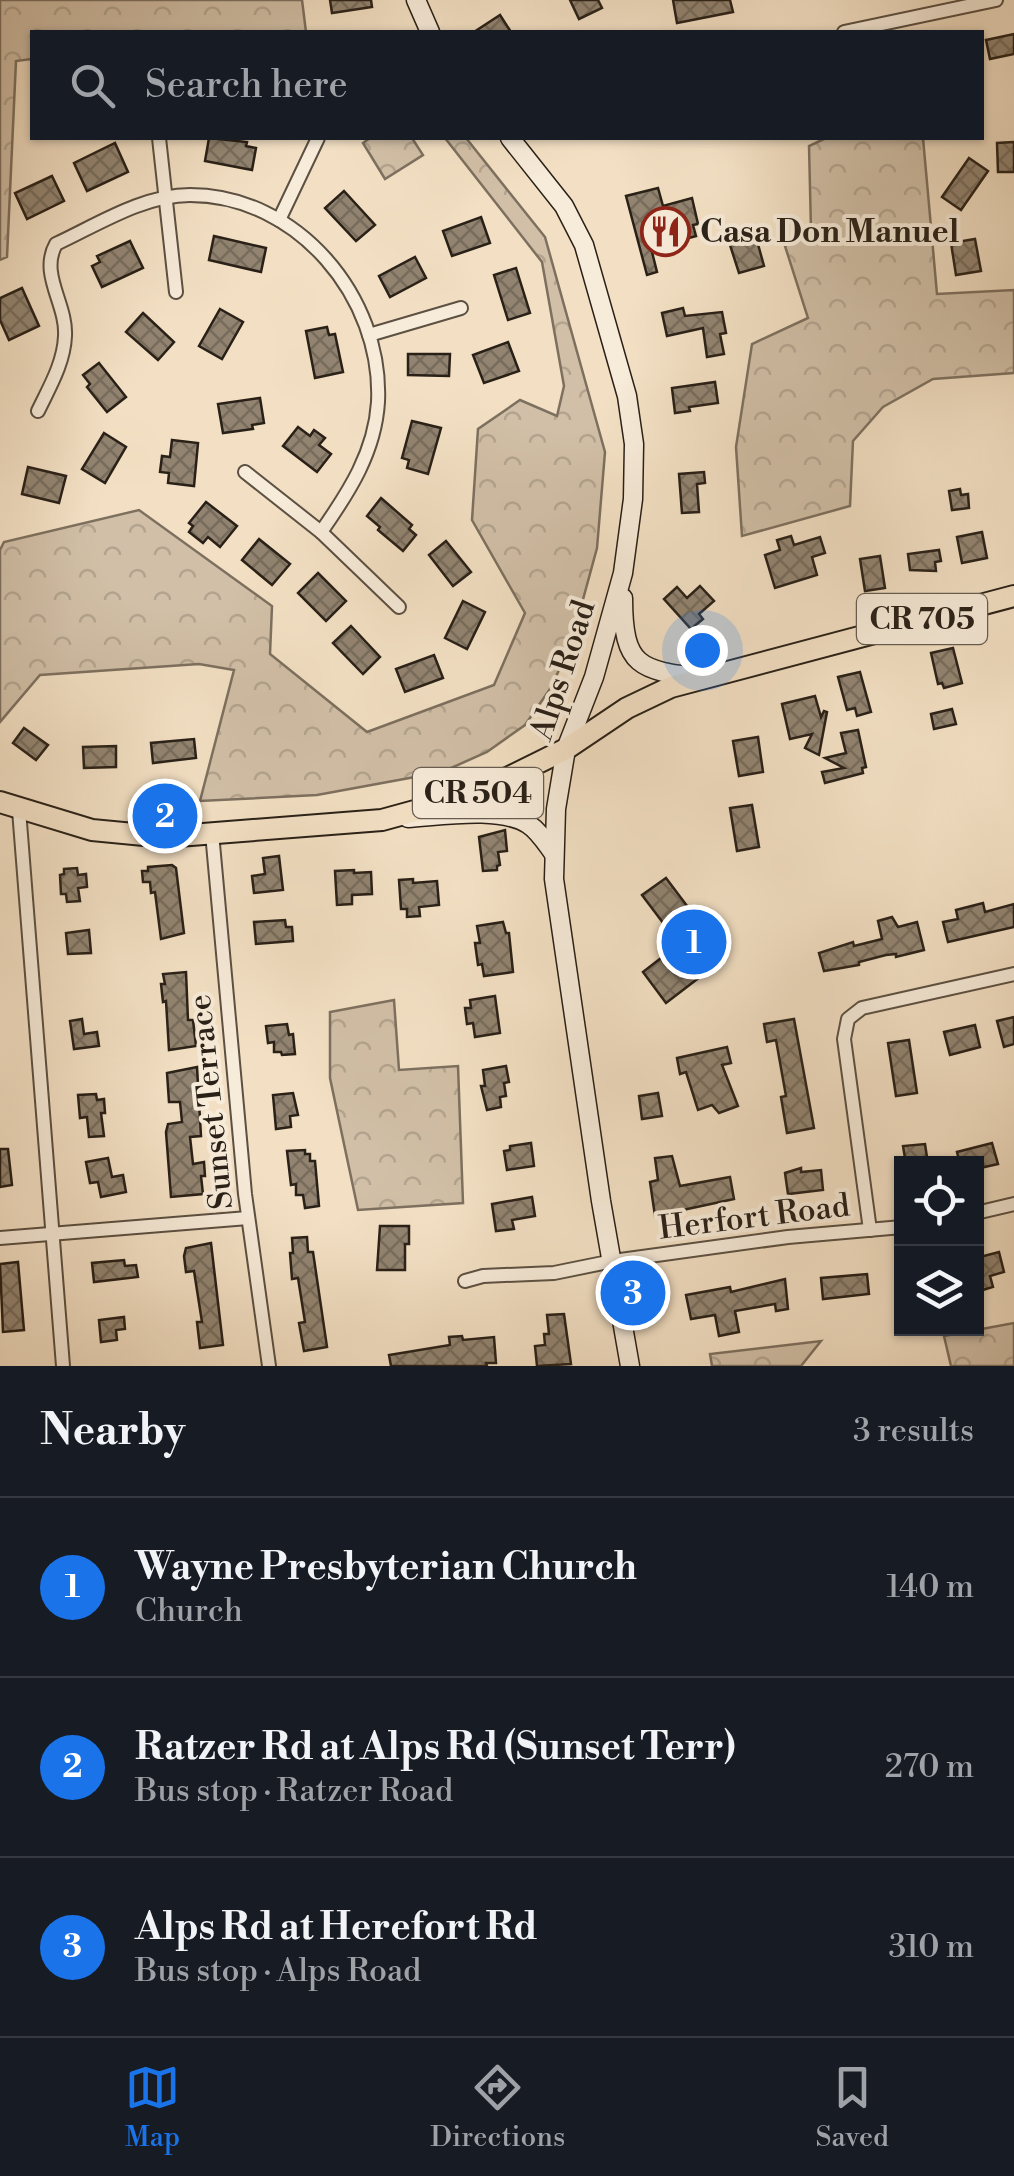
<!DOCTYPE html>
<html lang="en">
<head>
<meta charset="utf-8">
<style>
  body { margin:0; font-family:"Libre Bodoni",serif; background:#242831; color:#f1f3f6 }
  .controls { position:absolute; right:30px; bottom:30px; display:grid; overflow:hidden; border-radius:0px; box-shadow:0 2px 8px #0004 }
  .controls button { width:90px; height:90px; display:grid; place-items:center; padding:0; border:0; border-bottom:2px solid #363941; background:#171b24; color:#f1f3f6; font:50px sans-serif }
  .you { position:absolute; left:702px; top:650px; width:35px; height:35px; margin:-25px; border:8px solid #fff; border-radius:50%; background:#1a73e8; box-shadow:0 0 0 15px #1a73e833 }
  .badge { display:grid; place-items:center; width:65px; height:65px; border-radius:50%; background:#1a73e8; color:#fff; font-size:32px; font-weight:700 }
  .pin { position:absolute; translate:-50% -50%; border:5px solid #fff; box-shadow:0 2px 10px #0006 }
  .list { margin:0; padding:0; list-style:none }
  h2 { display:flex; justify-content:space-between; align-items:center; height:130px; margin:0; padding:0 40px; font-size:42px }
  h2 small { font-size:32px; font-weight:400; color:#9ea1a6 }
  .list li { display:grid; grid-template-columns:65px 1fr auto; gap:30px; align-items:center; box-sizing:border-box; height:180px; padding:0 40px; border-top:2px solid #363941 }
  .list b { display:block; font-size:38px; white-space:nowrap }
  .list p { margin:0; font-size:32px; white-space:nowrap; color:#9ea1a6 }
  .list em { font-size:32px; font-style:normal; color:#9ea1a6 }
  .icon { flex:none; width:55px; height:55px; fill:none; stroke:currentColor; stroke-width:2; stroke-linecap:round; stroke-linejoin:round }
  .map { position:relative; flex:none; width:1014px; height:1366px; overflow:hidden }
  .search { position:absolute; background:#171b24; box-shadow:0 2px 8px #0004; left:30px; right:30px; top:30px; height:110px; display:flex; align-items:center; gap:25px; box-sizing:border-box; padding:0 35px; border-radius:0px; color:#9ea1a6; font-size:38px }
  .sheet { height:670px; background:#171b24 }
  nav { display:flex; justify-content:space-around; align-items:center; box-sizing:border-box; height:140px; border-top:2px solid #363941; background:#171b24; font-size:28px; color:#9ea1a6 }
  nav a { display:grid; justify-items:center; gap:5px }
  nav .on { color:#1a73e8 }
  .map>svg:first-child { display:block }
  .forest { fill:url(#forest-crowns); stroke:#7d705f; stroke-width:2.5 }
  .building { fill:url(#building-cross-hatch); stroke:#292017; stroke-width:2.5 }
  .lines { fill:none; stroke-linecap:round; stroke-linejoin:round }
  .minor-casing { stroke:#5c5042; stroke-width:16 }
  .secondary-casing { stroke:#292017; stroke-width:21 }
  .primary-casing { stroke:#292017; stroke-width:24 }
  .minor { stroke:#f7ebd9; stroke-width:12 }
  .secondary { stroke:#f7ebd9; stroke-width:18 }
  .primary { stroke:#f3e0c4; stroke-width:20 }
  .labels { text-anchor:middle; stroke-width:8; stroke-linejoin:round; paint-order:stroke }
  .shield { fill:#f7ebd9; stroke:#675d51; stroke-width:2.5 }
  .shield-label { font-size:30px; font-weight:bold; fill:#292017 }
  .poi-label { font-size:32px; font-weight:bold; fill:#292017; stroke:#f7ebd9; text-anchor:start }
  .street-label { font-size:32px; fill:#292017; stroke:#f7ebd9 }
</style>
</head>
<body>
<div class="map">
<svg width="1014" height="1366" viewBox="0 0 1014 1366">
  <defs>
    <pattern id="forest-crowns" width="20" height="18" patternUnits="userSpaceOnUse" patternTransform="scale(2.5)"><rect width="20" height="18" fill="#d1bfa7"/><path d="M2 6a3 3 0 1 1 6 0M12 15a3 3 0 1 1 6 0" fill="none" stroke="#b3a48f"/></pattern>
    <pattern id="building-cross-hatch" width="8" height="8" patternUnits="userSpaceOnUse" patternTransform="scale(2.5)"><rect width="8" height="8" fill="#928471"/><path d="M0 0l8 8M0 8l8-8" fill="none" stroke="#776c5c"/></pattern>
  </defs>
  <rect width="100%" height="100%" fill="#f3e0c4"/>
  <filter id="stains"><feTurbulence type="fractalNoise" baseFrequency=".002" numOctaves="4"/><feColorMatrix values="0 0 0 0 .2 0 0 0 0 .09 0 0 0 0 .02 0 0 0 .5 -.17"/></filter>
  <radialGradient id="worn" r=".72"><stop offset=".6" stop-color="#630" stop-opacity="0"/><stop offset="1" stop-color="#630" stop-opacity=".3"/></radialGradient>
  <!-- forest -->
  <g class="forest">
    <polygon points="0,0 302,0 306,32 32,32 32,59 16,61 7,257 0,260"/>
    <polygon points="370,138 412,138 423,155 385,179 363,143"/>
    <polygon points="445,138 466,138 545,237 605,452 597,548 570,647 550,689 525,725 487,752 442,772 317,795 200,801 234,670 199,664 40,675 0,722 0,550 4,542 139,510 272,606 270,654 367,732 494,685 525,613 472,520 478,429 520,400 557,416 564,386 542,262"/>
    <polygon points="826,138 923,138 937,294 1014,290 1014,373 933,379 883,407 853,441 850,506 742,536 736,447 752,344 808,318 785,246 811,230 809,146"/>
    <polygon points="394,1000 399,1070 458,1066 463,1203 358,1210 330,1078 330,1012"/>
    <polygon points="1014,1323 1014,1366 951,1366 944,1336"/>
    <polygon points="821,1341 801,1366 712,1366 710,1354"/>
  </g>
  <!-- building -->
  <g class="building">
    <polygon points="330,0 371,0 372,7 332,13"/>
    <polygon points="570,0 598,0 602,8 579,19"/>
    <polygon points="673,0 730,0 733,12 677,23"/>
    <polygon points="500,15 511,32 474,32"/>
    <polygon points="1014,34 1014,54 990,59 986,40"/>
    <polygon points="209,138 247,142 246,146 256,148 252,170 205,161"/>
    <polygon points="1014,142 1014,172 998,172 997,143"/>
    <polygon points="115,143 128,172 87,191 74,163"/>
    <polygon points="969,158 988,171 961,210 942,197"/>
    <polygon points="52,176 64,201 27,219 15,193"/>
    <polygon points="658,188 663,206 692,198 698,224 693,225 696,236 651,248 657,272 647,275 626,196"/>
    <polygon points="344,191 375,225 356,241 325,208"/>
    <polygon points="481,217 490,243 452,256 443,231"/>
    <polygon points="214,236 266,248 261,272 209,260"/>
    <polygon points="756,237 764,266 739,273 730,245"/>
    <polygon points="975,239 981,271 956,275 951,243"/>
    <polygon points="130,241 143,268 102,287 92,266 100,262 97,256"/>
    <polygon points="415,257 426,278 390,297 379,276"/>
    <polygon points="516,268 530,313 508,320 494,275"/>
    <polygon points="22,288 39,326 9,340 0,320 0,298"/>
    <polygon points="683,308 685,316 722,312 726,333 720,334 724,354 707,357 703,328 667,336 662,313"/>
    <polygon points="220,309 243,322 222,359 199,346"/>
    <polygon points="143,313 174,342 158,360 126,332"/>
    <polygon points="327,327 329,335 335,334 343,372 315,378 306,331"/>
    <polygon points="508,342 519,371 484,383 473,355"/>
    <polygon points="408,354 450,354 449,376 408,375"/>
    <polygon points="99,363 126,397 107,412 87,387 90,384 83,375"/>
    <polygon points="715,382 718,403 689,407 690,411 675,413 672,388"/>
    <polygon points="260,398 264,423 252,425 253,429 223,433 218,404"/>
    <polygon points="412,421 441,428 428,474 407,468 409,460 402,458"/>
    <polygon points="298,427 310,436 314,430 325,438 319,445 331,454 317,472 283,446"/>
    <polygon points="104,433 126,447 105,483 82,469"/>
    <polygon points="172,440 198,443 194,486 168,483 169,473 160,472 162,456 170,457"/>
    <polygon points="28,467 66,476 59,503 22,494"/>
    <polygon points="704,472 705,483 697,484 699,512 682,513 679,474"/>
    <polygon points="960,489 961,495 968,494 969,508 952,510 949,491"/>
    <polygon points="381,498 412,525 409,529 416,535 403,551 378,530 380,527 367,516"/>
    <polygon points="206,502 237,526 220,547 208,537 203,543 189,532 193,526 189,523"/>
    <polygon points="982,532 987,558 962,563 957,537"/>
    <polygon points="791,536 794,545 820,537 825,553 812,557 817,575 775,588 765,555 780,550 777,540"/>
    <polygon points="259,539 290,564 272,585 242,560"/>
    <polygon points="446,541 471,572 453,586 429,555"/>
    <polygon points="939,550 941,561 935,562 936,571 910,570 908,554"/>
    <polygon points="880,556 885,588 865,591 860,559"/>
    <polygon points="318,573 346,601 326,621 298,593"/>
    <polygon points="700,586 714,601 699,614 703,619 691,629 664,599 677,587 687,598"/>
    <polygon points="463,601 485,612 467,649 445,638"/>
    <polygon points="351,626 380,657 363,674 333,643"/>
    <polygon points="953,648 962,683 944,688 942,683 938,684 931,653"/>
    <polygon points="434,655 443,678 405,692 396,669"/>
    <polygon points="860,672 871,712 857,716 855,708 847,710 838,677"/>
    <polygon points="815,696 821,717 824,711 827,712 819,755 805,748 812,734 790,739 782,704"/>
    <polygon points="952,709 956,724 934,729 931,714"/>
    <polygon points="24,728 48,745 36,760 13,743"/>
    <polygon points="858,730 866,767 862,768 863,773 825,783 822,772 844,768 825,758 846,753 841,733"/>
    <polygon points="758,737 763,772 739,776 733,741"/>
    <polygon points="194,739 196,758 153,763 151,743"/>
    <polygon points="116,746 116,767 84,768 83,747"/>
    <polygon points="752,805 759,847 737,851 730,808"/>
    <polygon points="505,830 507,851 498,852 500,865 497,866 497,870 483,871 479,837"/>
    <polygon points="279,856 283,890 254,893 252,876 265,874 263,858"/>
    <polygon points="172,865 176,868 184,933 161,939 155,892 151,893 150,882 143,882 142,871 148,871 148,867"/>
    <polygon points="77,868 78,875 86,874 87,887 78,888 80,901 67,902 66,894 61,894 60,875 64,874 64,869"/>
    <polygon points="354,870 354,873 371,872 372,894 352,895 352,904 337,905 335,871"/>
    <polygon points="666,878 712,939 709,970 666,1003 643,972 679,944 642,895"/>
    <polygon points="413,879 413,883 437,881 439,905 419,907 420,916 407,917 407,909 401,909 399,880"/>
    <polygon points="983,903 985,912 1014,904 1014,927 948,942 943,922 958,919 956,910"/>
    <polygon points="892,917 898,927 917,922 924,950 896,957 896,954 886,955 859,962 859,965 824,971 819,953 853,942 854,946 882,939 878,921"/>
    <polygon points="285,920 286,927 292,927 293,941 256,944 254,922"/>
    <polygon points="503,922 506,933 509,933 513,972 484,976 482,964 478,965 475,943 480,943 477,926"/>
    <polygon points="89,930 91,953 68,954 66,933"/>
    <polygon points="186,972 188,1020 193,1020 196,1046 169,1050 166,1001 163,1002 161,984 165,984 163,974"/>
    <polygon points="495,996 500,1033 475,1037 473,1023 467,1024 465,1008 471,1008 470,1000"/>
    <polygon points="1014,1017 1014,1044 1004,1047 997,1021"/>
    <polygon points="82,1019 84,1034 97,1032 99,1046 74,1049 70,1021"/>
    <polygon points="794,1019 814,1128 787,1133 781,1097 786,1096 776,1040 767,1042 764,1024"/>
    <polygon points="287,1024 289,1035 293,1034 295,1054 282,1055 281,1052 274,1052 274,1042 268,1043 266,1026"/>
    <polygon points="975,1025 980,1047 950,1055 944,1032"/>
    <polygon points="909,1040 917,1093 896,1096 888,1043"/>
    <polygon points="727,1047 731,1063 722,1065 738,1106 719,1113 712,1105 698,1110 686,1072 680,1074 677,1058"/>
    <polygon points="506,1066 509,1082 504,1083 506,1096 500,1097 501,1107 487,1110 481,1086 485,1086 483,1070"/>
    <polygon points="197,1067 201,1136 190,1137 193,1164 204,1162 205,1176 201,1176 203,1194 171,1197 166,1132 168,1124 182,1122 180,1102 169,1102 167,1073"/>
    <polygon points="293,1093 298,1115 290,1116 291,1127 276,1129 273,1095"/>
    <polygon points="658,1093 662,1116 642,1119 639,1096"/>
    <polygon points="96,1094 97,1100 104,1099 105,1113 101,1113 104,1136 89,1137 87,1117 80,1118 78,1095"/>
    <polygon points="531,1143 534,1166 507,1170 504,1151 510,1150 510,1146"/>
    <polygon points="992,1143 998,1164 976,1169 976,1164 960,1164 957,1152"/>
    <polygon points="925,1144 928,1164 906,1164 903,1146"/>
    <polygon points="0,1149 8,1149 12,1185 0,1187"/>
    <polygon points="305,1150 305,1154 310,1154 310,1161 315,1161 319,1206 305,1208 303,1195 296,1195 296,1184 291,1185 287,1151"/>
    <polygon points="672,1156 680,1186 730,1177 734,1199 655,1216 650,1182 658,1180 655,1158"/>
    <polygon points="108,1158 112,1177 123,1175 126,1192 101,1197 98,1182 90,1183 86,1162"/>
    <polygon points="801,1168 801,1172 821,1170 823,1190 788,1194 785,1173"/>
    <polygon points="532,1197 535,1216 512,1220 514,1229 496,1231 492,1204"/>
    <polygon points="380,1226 409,1226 409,1244 405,1244 405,1270 377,1270"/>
    <polygon points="307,1237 308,1252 313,1252 327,1347 304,1351 299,1323 305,1322 298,1278 292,1279 290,1253 293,1253 292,1238"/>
    <polygon points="211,1243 223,1345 200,1348 197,1322 202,1322 194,1271 186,1272 184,1256 186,1248"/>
    <polygon points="999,1252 1004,1272 990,1276 993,1287 976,1292 976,1258"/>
    <polygon points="124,1260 125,1266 136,1265 138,1277 94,1282 92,1263"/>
    <polygon points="18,1262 24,1330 3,1332 0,1264"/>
    <polygon points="867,1274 869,1294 823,1299 821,1278"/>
    <polygon points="785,1279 788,1309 776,1311 775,1304 735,1311 739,1332 719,1336 715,1315 691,1319 686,1295 730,1287 731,1292"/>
    <polygon points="564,1314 571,1364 537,1366 535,1346 545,1345 544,1334 549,1334 547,1315"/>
    <polygon points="124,1317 125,1329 116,1330 117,1340 101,1342 99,1320"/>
    <polygon points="462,1336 463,1340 494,1337 496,1363 486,1363 487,1366 391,1366 389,1355 450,1345 449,1337"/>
  </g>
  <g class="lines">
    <defs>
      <g id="minor">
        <polyline points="844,32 996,0"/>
        <polyline points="159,138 176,292"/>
        <polyline points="279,220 318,138"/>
        <polyline points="369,335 461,308"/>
        <path d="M 38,411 C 49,388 64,363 65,336 C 67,304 39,274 56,244 C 97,225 143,195 190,195 C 297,195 383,297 378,402 C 375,452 349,492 321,532"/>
        <polyline points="245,472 321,532 399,607"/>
        <polyline points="19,810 63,1366"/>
        <polyline points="212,833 245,1194 269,1366"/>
        <polyline points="976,1213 1014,1204"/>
        <polyline points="870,1230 844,1039 848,1019 862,1008 1014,974"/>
        <polyline points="0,1238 248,1218"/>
        <polyline points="465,1281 483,1276 554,1273 613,1261 788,1237 902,1227"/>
      </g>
      <g id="secondary">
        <polyline points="416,0 430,32"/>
        <polyline points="510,138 564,206 584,245 627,396 634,444 633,499 623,573 594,677 566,749 556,809 554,879 601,1201 630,1366"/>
        <path d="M 623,598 C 623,668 640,670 702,678"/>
        <path d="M 408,818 C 441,816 499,806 528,824 C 539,831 546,843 554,854"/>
      </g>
      <polyline id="primary" points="0,802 92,830 165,837 382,820 473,795 566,749 627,708 671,687 1014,596"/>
    </defs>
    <!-- minor casing -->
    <use href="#minor" class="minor-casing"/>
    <!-- secondary casing -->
    <use href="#secondary" class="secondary-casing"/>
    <!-- primary casing -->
    <use href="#primary" class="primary-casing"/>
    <!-- minor -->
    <use href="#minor" class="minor"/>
    <!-- secondary -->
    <use href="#secondary" class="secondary"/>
    <!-- primary -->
    <use href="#primary" class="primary"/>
  </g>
  <!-- icons -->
  <defs>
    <symbol id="restaurant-ring" viewBox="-11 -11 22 22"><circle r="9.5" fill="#f7ebd9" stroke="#8f2418" stroke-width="1.5"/><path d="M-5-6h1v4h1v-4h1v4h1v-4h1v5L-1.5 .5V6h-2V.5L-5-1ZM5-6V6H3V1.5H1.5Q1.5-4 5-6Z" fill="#8f2418"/></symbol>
  </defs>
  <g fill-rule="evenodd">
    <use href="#restaurant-ring" x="638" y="204" width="55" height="55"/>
  </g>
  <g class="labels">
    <!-- shield labels -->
    <g class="shield">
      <rect x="857" y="594" width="130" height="50" rx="8"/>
      <rect x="413" y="768" width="130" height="50" rx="8"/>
    </g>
    <g class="shield-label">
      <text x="922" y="629">CR 705</text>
      <text x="478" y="803">CR 504</text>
    </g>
    <!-- poi labels -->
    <g class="poi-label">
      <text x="700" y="242">Casa Don Manuel</text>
    </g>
    <!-- street labels -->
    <g class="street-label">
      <text transform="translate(562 670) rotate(-72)" y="11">Alps Road</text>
      <text transform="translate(210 1102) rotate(-96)" y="11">Sunset Terrace</text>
      <text transform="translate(754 1216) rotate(-7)" y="11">Herfort Road</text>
    </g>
  </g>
  <rect width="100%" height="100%" filter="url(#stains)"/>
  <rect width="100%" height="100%" fill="url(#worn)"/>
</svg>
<div class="controls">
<button><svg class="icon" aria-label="locate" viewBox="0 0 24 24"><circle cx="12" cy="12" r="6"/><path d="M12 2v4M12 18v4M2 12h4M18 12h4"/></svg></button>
<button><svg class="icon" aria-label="layers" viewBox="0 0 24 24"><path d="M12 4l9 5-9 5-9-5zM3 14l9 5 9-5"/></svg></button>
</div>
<div class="you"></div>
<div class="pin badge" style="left:694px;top:942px">1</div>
<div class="pin badge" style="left:165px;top:816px">2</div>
<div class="pin badge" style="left:633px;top:1293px">3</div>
<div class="search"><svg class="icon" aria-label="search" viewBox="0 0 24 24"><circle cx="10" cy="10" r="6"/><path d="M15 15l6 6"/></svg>Search here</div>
</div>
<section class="sheet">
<h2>Nearby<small>3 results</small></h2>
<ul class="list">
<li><span class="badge">1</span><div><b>Wayne Presbyterian Church</b><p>Church</p></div><em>140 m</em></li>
<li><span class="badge">2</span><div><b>Ratzer Rd at Alps Rd (Sunset Terr)</b><p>Bus stop · Ratzer Road</p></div><em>270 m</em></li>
<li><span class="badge">3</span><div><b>Alps Rd at Herefort Rd</b><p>Bus stop · Alps Road</p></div><em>310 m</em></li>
</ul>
</section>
<nav>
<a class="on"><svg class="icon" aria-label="map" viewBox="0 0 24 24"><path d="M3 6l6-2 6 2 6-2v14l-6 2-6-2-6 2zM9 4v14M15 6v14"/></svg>Map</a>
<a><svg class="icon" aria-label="directions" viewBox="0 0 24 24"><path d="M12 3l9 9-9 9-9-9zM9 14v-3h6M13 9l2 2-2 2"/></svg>Directions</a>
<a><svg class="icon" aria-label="saved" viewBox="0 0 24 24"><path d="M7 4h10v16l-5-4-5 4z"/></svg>Saved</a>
</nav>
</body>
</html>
